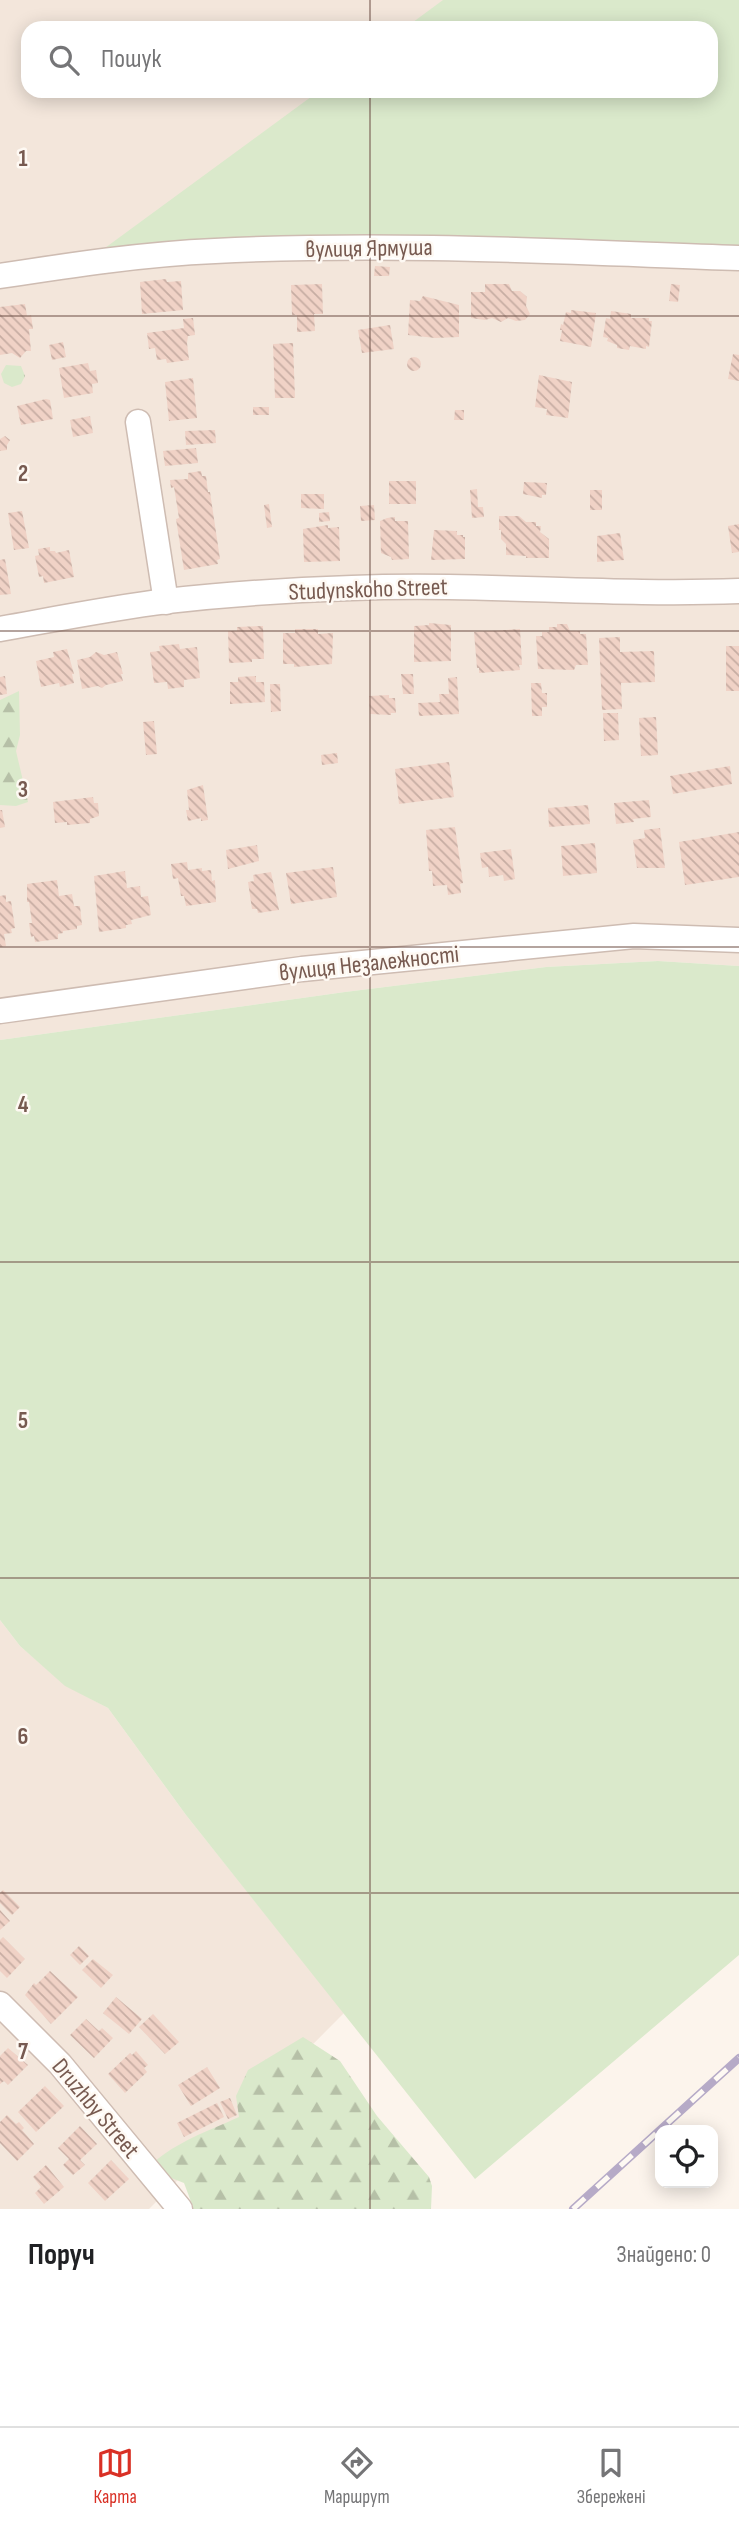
<!DOCTYPE html>
<html lang="uk">
<head>
<meta charset="utf-8">
<style>
  body { margin:0; font-family:"Sofia Sans Condensed",sans-serif; background:#f6f6f6; color:#202124 }
  .controls { position:absolute; right:21px; bottom:21px; display:grid; overflow:hidden; border-radius:14px; box-shadow:0 4px 18px #0003 }
  .controls button { width:63px; height:63px; display:grid; place-items:center; padding:0; border:0; border-bottom:2px solid #e0e0e0; background:#fff; color:#202124; font:35px sans-serif }
  .list { margin:0; padding:0; list-style:none }
  h2 { display:flex; justify-content:space-between; align-items:center; height:91px; margin:0; padding:0 28px; font-size:30px }
  h2 small { font-size:23px; font-weight:400; color:#757577 }
  .icon { flex:none; width:38px; height:38px; fill:none; stroke:currentColor; stroke-width:2; stroke-linecap:round; stroke-linejoin:round }
  .map { position:relative; flex:none; width:739px; height:2209px; overflow:hidden }
  .search { position:absolute; background:#fff; box-shadow:0 4px 18px #0003; left:21px; right:21px; top:21px; height:77px; display:flex; align-items:center; gap:18px; box-sizing:border-box; padding:0 24px; border-radius:21px; color:#757577; font-size:26px }
  .sheet { height:217px; background:#fff }
  nav { display:flex; justify-content:space-around; align-items:center; box-sizing:border-box; height:98px; border-top:2px solid #e0e0e0; background:#fff; font-size:19px; color:#757577 }
  nav a { display:grid; justify-items:center; gap:4px }
  nav .on { color:#d93025 }
  .map>svg:first-child { display:block }
  .residential { fill:#f3e6db; fill-rule:evenodd }
  .grass { fill:url(#grass-tufts) }
  .forest { fill:url(#forest-firs) }
  .green { fill:#dae9cb }
  .building { fill:url(#building-back-hatch) }
  .lines { fill:none; stroke-linecap:round; stroke-linejoin:round }
  .minor-casing { stroke:#cebcb2; stroke-width:27 }
  .minor { stroke:#fff; stroke-width:24 }
  .rail-casing { stroke:#b6aac7; stroke-width:8 }
  .rail { stroke:#fef9f3; stroke-width:5; stroke-dasharray:16; stroke-linecap:butt }
  .grid { fill:none; stroke:#775a50; stroke-width:2; stroke-opacity:0.55 }
  .labels { text-anchor:middle; stroke-width:5; stroke-linejoin:round; paint-order:stroke }
  .street-label { font-size:24px; fill:#775a50; stroke:#fef9f3 }
  .grid-label { font-size:23px; text-anchor:middle; font-weight:bold; fill:#775a50; stroke:#fef9f3; stroke-width:5; stroke-linejoin:round; paint-order:stroke }
</style>
</head>
<body>
<div class="map">
<svg width="739" height="2209" viewBox="0 0 739 2209">
  <defs>
    <pattern id="grass-tufts" width="24" height="20" patternUnits="userSpaceOnUse" patternTransform="scale(1.75)"><rect width="24" height="20" fill="#dae9cb"/><path d="M3 7l-1-3M5 7V3M7 7l1-3M15 17l-1-3M17 17v-4M19 17l1-3" fill="none" stroke="#b6c0a7"/></pattern>
    <pattern id="forest-firs" width="22" height="20" patternUnits="userSpaceOnUse" patternTransform="scale(1.75)"><rect width="22" height="20" fill="#dae9cb"/><path d="M5 1l3.5 6h-7zM16 11l3.5 6h-7z" fill="#b6c0a7"/></pattern>
    <pattern id="building-back-hatch" width="6" height="6" patternUnits="userSpaceOnUse" patternTransform="scale(1.75)"><rect width="6" height="6" fill="#f0d2c6"/><path d="M-1 5l2 2M0 0l6 6M5-1l2 2" fill="none" stroke="#c7ada3"/></pattern>
  </defs>
  <rect width="100%" height="100%" fill="#fcf4ec"/>
  <!-- residential -->
  <g class="residential">
    <path d="M 0,0 L 739,0 L 739,966 L 658,961 L 546,967 L 345,992 L 0,1040 ZM 28,28 L 711,28 L 711,91 L 28,91 Z"/>
    <polygon points="0,1620 20,1646 65,1685 108,1708 186,1815 344,2013 149,2209 0,2209"/>
  </g>
  <!-- grass -->
  <polygon class="grass" points="6,365 21,366 25,376 21,384 12,387 4,383 1,374"/>
  <!-- forest -->
  <g class="forest">
    <polygon points="19,691 20,735 16,751 28,802 16,806 0,805 0,700"/>
    <path d="M 303,2037 L 340,2061 L 377,2116 L 429,2177 L 432,2186 L 431,2209 L 191,2209 L 193,2207 L 184,2183 L 161,2174 L 152,2164 C 176,2142 208,2131 239,2117 L 236,2096 L 248,2070 Z"/>
  </g>
  <!-- green -->
  <g class="green">
    <polygon points="443,0 739,0 739,253 94,256 319,91 711,91 711,28 405,28"/>
    <polygon points="658,961 739,966 739,1955 475,2179 186,1815 108,1708 65,1686 20,1646 0,1620 0,1040 345,992 546,967"/>
  </g>
  <!-- building -->
  <g class="building">
    <polygon points="375,266 390,267 389,276 374,276"/>
    <polygon points="166,279 167,282 181,281 183,310 142,314 140,282"/>
    <polygon points="322,284 323,314 314,314 315,331 297,332 297,315 292,315 291,285"/>
    <polygon points="485,284 509,284 512,291 520,291 527,297 526,306 530,314 525,320 516,321 508,318 501,322 492,318 485,320 471,318 471,292 485,292"/>
    <polygon points="671,284 680,285 678,302 669,301"/>
    <polygon points="423,296 459,305 459,337 435,338 408,335 410,300 420,301"/>
    <polygon points="25,304 27,316 31,315 33,329 29,329 31,351 26,351 20,358 12,353 0,355 0,307"/>
    <polygon points="571,310 596,313 591,347 560,341 562,330 560,330 561,324 563,325 566,312 571,313"/>
    <polygon points="611,311 631,314 631,318 649,318 649,321 652,321 649,347 646,346 646,349 630,346 629,350 617,348 617,345 607,341 608,338 603,337 606,318 610,319"/>
    <polygon points="193,318 195,335 188,336 187,343 189,360 167,363 166,359 157,360 155,348 149,349 147,333 184,328 183,319"/>
    <polygon points="390,325 394,349 362,353 358,330"/>
    <polygon points="63,342 66,357 52,360 49,345"/>
    <polygon points="293,343 295,398 275,398 273,344"/>
    <polygon points="733,354 739,355 739,381 728,379"/>
    <circle cx="414" cy="364" r="7"/>
    <polygon points="88,363 90,371 96,370 98,383 92,384 93,393 64,398 59,368"/>
    <polygon points="539,375 572,382 568,418 546,415 547,409 535,407"/>
    <polygon points="193,378 197,418 169,421 165,382"/>
    <polygon points="46,399 50,400 53,419 21,425 17,406"/>
    <rect x="253" y="407" width="16" height="8"/>
    <polygon points="455,410 464,410 464,420 454,420"/>
    <polygon points="90,416 93,433 73,437 70,420"/>
    <polygon points="215,430 216,443 186,445 185,431"/>
    <polygon points="5,436 10,440 7,445 7,450 0,451 0,439"/>
    <polygon points="196,448 198,463 165,466 163,451"/>
    <polygon points="201,471 202,476 206,476 208,492 210,492 220,559 217,560 218,564 184,570 176,519 179,518 174,487 171,488 170,480 188,479 188,473"/>
    <rect x="389" y="481" width="27" height="23"/>
    <polygon points="524,482 547,483 546,495 542,495 542,498 523,494"/>
    <polygon points="477,489 478,507 483,507 484,517 472,518 470,490"/>
    <rect x="590" y="490" width="12" height="20"/>
    <polygon points="301,494 324,494 324,509 301,508"/>
    <polygon points="269,504 272,527 267,528 264,505"/>
    <polygon points="374,505 375,520 361,521 360,506"/>
    <polygon points="22,511 29,548 14,550 8,513"/>
    <polygon points="329,512 330,521 319,522 319,513"/>
    <polygon points="499,516 519,516 526,522 536,522 536,526 541,526 540,532 549,539 549,558 526,558 526,556 506,555 506,544 501,539 501,530 499,530"/>
    <polygon points="395,517 395,521 408,521 409,559 392,560 391,557 381,553 380,521 387,518"/>
    <polygon points="739,524 739,552 732,553 728,526"/>
    <polygon points="328,525 328,528 339,527 340,561 304,562 303,529"/>
    <polygon points="434,530 457,531 457,535 463,535 463,537 465,537 465,559 431,560"/>
    <polygon points="620,533 624,560 597,562 597,536"/>
    <polygon points="50,547 50,551 55,551 56,553 69,550 74,577 44,583 43,576 39,577 35,556 39,555 38,549"/>
    <polygon points="5,559 11,594 0,595 0,560"/>
    <polygon points="429,623 451,625 451,661 414,662 414,626 429,625"/>
    <polygon points="557,624 567,624 570,631 580,631 580,634 586,634 588,665 576,665 574,670 538,669 536,636 542,636 542,632 549,632 549,627 557,627"/>
    <polygon points="263,626 264,659 252,659 252,662 229,663 228,631 237,631 237,627"/>
    <polygon points="295,629 318,629 318,634 333,633 332,664 294,667 294,664 283,664 283,633 295,633"/>
    <polygon points="520,629 522,665 519,665 520,670 479,673 479,668 477,668 474,632"/>
    <polygon points="620,637 620,652 654,651 655,682 621,683 622,709 602,710 599,638"/>
    <polygon points="179,644 180,649 197,647 200,678 184,680 184,687 168,689 167,682 154,683 150,652 160,651 159,646"/>
    <rect x="726" y="646" width="13" height="45"/>
    <polygon points="67,649 74,674 72,674 74,683 60,687 59,683 41,687 36,661 54,657 53,652"/>
    <polygon points="96,652 104,655 117,652 123,674 121,674 123,681 106,685 102,688 98,686 82,689 77,660 90,657"/>
    <polygon points="401,674 413,674 414,694 403,694"/>
    <polygon points="5,676 7,694 0,695 0,677"/>
    <polygon points="256,676 256,682 264,682 265,702 230,704 230,682 238,682 238,677"/>
    <polygon points="457,677 459,714 419,716 418,703 440,702 439,694 449,694 448,678"/>
    <polygon points="531,683 541,683 542,693 547,693 547,707 542,707 542,716 532,716"/>
    <polygon points="270,684 280,684 281,711 271,712"/>
    <polygon points="389,695 389,698 395,698 396,713 391,713 391,715 370,714 369,696"/>
    <polygon points="603,713 618,713 619,740 604,741"/>
    <polygon points="656,717 658,755 641,756 639,718"/>
    <polygon points="154,721 157,754 146,755 143,722"/>
    <polygon points="337,753 338,763 322,765 321,755"/>
    <polygon points="449,762 454,797 399,804 395,769"/>
    <polygon points="730,766 732,784 673,794 670,776"/>
    <polygon points="203,785 208,820 201,821 201,818 188,821 186,810 189,810 187,790"/>
    <polygon points="93,797 94,803 98,803 99,816 90,819 90,823 67,825 67,822 55,823 53,802"/>
    <polygon points="649,800 651,817 633,819 634,822 616,824 614,803"/>
    <polygon points="588,805 590,824 549,827 548,808"/>
    <polygon points="0,810 2,810 5,827 0,828"/>
    <polygon points="455,827 463,883 460,884 461,893 448,895 447,885 433,886 432,871 429,871 426,830"/>
    <polygon points="660,828 665,868 637,868 633,840 645,838 644,830"/>
    <polygon points="739,832 739,877 685,885 679,842"/>
    <polygon points="595,843 597,873 563,876 561,846"/>
    <polygon points="257,845 259,861 228,869 226,850"/>
    <polygon points="511,849 515,879 504,881 503,875 489,877 488,867 482,868 480,853"/>
    <polygon points="187,862 188,870 202,868 202,871 211,870 212,881 215,880 216,902 186,906 184,896 181,896 178,878 173,879 171,864"/>
    <polygon points="333,867 337,897 291,904 286,873"/>
    <polygon points="125,871 127,888 140,886 141,897 148,896 151,915 131,920 132,924 126,925 126,928 99,932 94,876"/>
    <polygon points="271,872 279,910 258,913 257,909 252,909 248,882 254,881 253,875"/>
    <polygon points="57,880 59,896 72,894 74,906 80,906 82,925 77,926 77,929 63,931 63,933 58,934 58,939 35,942 34,936 31,937 29,923 32,923 29,902 27,902 27,884"/>
    <polygon points="6,895 6,902 11,901 15,928 11,929 12,933 4,934 6,946 0,947 0,896"/>
    <polygon points="3,1890 20,1907 12,1915 0,1903 0,1893"/>
    <polygon points="0,1910 10,1921 0,1930"/>
    <polygon points="3,1937 25,1959 7,1978 0,1971 0,1940"/>
    <polygon points="79,1946 89,1956 80,1965 70,1955"/>
    <polygon points="93,1959 113,1975 101,1988 82,1970"/>
    <polygon points="50,1971 78,1997 51,2024 25,1995 34,1983 36,1985"/>
    <polygon points="116,1997 142,2019 129,2034 103,2013"/>
    <polygon points="153,2014 179,2042 165,2054 139,2027"/>
    <polygon points="86,2019 99,2031 102,2028 113,2038 94,2058 70,2035"/>
    <polygon points="8,2048 28,2065 8,2085 4,2081 0,2084 0,2056"/>
    <polygon points="136,2051 148,2065 144,2068 147,2072 125,2093 108,2074 130,2053 132,2055"/>
    <polygon points="207,2067 220,2088 191,2106 178,2085"/>
    <polygon points="45,2086 64,2106 36,2132 18,2112"/>
    <polygon points="230,2098 237,2115 228,2119 220,2102"/>
    <polygon points="217,2103 224,2117 184,2137 177,2123"/>
    <polygon points="7,2115 16,2124 19,2122 24,2128 22,2130 34,2144 17,2161 0,2143 0,2122"/>
    <polygon points="80,2126 97,2144 80,2160 85,2165 73,2175 63,2165 69,2159 58,2148"/>
    <polygon points="111,2160 129,2179 105,2201 88,2183"/>
    <polygon points="46,2165 64,2187 44,2204 35,2193 41,2187 33,2177"/>
  </g>
  <g class="lines">
    <defs>
      <g id="minor">
        <path d="M 0,276 C 71,265 144,254 215,251 C 390,242 565,252 739,258"/>
        <polyline points="138,422 166,602"/>
        <path d="M 0,629 C 56,619 111,608 167,601 C 229,594 291,590 352,588 C 481,583 610,596 739,591"/>
        <polyline points="0,1011 302,969 634,936 739,940"/>
        <polyline points="0,2004 60,2064 180,2209"/>
      </g>
    </defs>
    <!-- minor casing -->
    <use href="#minor" class="minor-casing"/>
    <!-- minor -->
    <use href="#minor" class="minor"/>
    <defs>
      <polyline id="rail" points="573,2209 739,2058"/>
    </defs>
    <!-- rail casing -->
    <use href="#rail" class="rail-casing"/>
    <!-- rail -->
    <use href="#rail" class="rail"/>
  </g>
  <!-- grid -->
  <path class="grid" d="M 370,0 L 370,28M 370,91 L 370,2209M 0,316 L 739,316M 0,631 L 739,631M 0,947 L 739,947M 0,1262 L 739,1262M 0,1578 L 739,1578M 0,1893 L 739,1893"/>
  <g class="labels">
    <!-- street labels -->
    <g class="street-label">
      <text transform="translate(369 248) rotate(-1)" y="8">вулиця Ярмуша</text>
      <text transform="translate(368 589) rotate(-2)" y="8">Studynskoho Street</text>
      <text transform="translate(369 963) rotate(-6)" y="8">вулиця Незалежності</text>
      <text transform="translate(96 2108) rotate(50)" y="8">Druzhby Street</text>
    </g>
  </g>
  <g class="grid-label">
    <text x="23" y="166">1</text>
    <text x="23" y="481">2</text>
    <text x="23" y="797">3</text>
    <text x="23" y="1112">4</text>
    <text x="23" y="1428">5</text>
    <text x="23" y="1744">6</text>
    <text x="23" y="2059">7</text>
  </g>
</svg>
<div class="controls">
<button><svg class="icon" aria-label="locate" viewBox="0 0 24 24"><circle cx="12" cy="12" r="6"/><path d="M12 2v4M12 18v4M2 12h4M18 12h4"/></svg></button>
</div>
<div class="search"><svg class="icon" aria-label="search" viewBox="0 0 24 24"><circle cx="10" cy="10" r="6"/><path d="M15 15l6 6"/></svg>Пошук</div>
</div>
<section class="sheet">
<h2>Поруч<small>Знайдено: 0</small></h2>
<ul class="list">
</ul>
</section>
<nav>
<a class="on"><svg class="icon" aria-label="map" viewBox="0 0 24 24"><path d="M3 6l6-2 6 2 6-2v14l-6 2-6-2-6 2zM9 4v14M15 6v14"/></svg>Карта</a>
<a><svg class="icon" aria-label="directions" viewBox="0 0 24 24"><path d="M12 3l9 9-9 9-9-9zM9 14v-3h6M13 9l2 2-2 2"/></svg>Маршрут</a>
<a><svg class="icon" aria-label="saved" viewBox="0 0 24 24"><path d="M7 4h10v16l-5-4-5 4z"/></svg>Збережені</a>
</nav>
</body>
</html>
